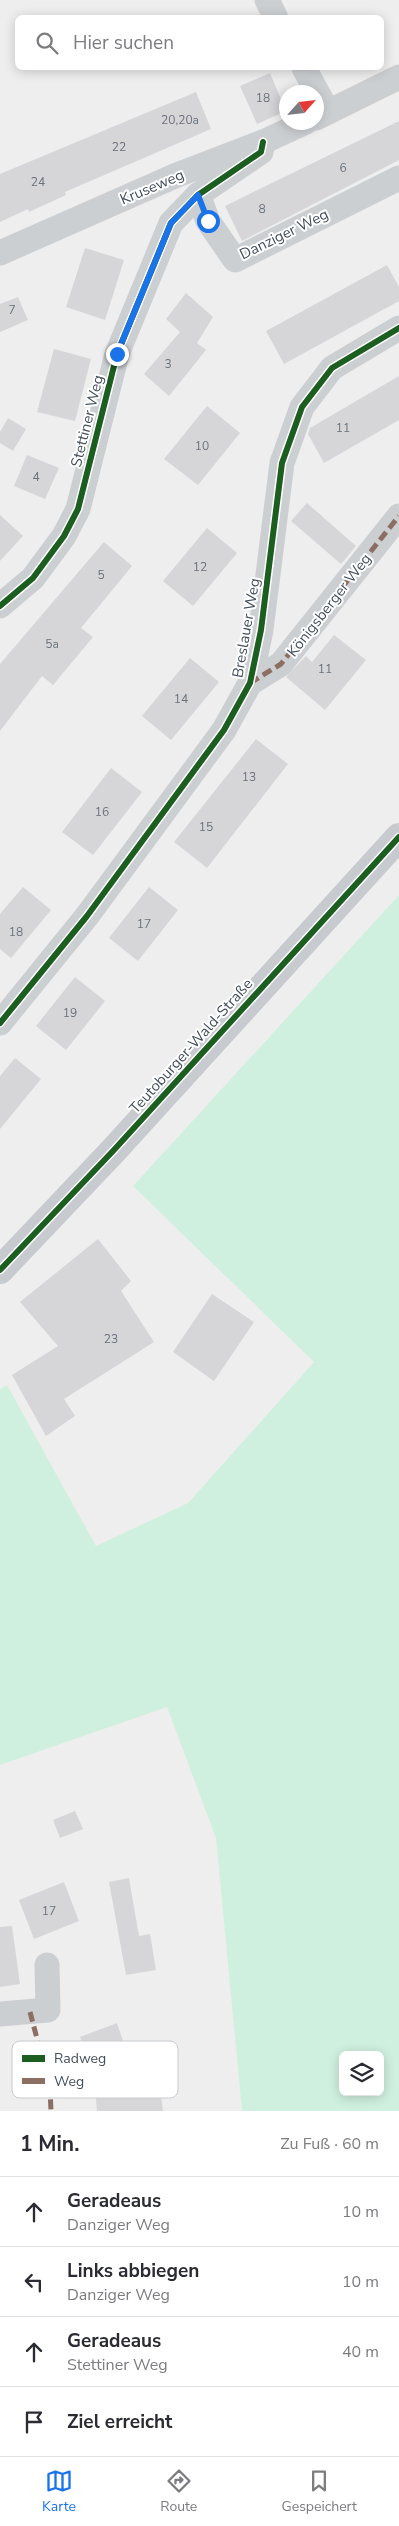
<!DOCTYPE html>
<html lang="de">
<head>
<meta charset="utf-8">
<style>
  body { margin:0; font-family:"Nunito Sans",sans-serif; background:#f7f7f7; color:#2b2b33 }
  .controls { position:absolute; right:15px; bottom:15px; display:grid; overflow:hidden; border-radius:8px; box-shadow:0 2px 12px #0003 }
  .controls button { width:45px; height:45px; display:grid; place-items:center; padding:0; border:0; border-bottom:1px solid #e1e1e2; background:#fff; color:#2b2b33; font:25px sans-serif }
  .compass { position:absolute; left:279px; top:85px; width:45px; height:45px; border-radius:50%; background:#fff; box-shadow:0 2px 12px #0003; rotate:63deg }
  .stop { position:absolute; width:15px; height:15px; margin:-11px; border:4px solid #1a73e8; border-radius:50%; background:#fff }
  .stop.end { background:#1a73e8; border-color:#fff; box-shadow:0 1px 5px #0008 }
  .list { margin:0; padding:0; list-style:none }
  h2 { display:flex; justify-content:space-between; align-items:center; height:65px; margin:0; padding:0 20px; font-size:21px }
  h2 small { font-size:16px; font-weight:400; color:#7c7c81 }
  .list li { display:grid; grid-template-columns:32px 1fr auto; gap:15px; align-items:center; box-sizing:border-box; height:70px; padding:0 20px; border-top:1px solid #e1e1e2 }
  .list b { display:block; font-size:19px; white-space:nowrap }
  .list p { margin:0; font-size:16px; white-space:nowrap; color:#7c7c81 }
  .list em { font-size:16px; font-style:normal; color:#7c7c81 }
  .icon { flex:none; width:28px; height:28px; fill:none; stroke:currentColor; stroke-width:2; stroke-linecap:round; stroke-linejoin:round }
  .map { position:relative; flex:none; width:399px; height:2111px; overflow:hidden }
  .search { position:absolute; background:#fff; box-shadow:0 2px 12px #0003; left:15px; right:15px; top:15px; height:55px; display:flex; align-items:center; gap:12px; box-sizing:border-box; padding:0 18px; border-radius:8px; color:#7c7c81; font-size:19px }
  .sheet { height:345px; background:#fff }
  nav { display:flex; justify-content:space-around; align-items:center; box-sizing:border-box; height:70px; border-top:1px solid #e1e1e2; background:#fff; font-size:14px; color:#7c7c81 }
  nav a { display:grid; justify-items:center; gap:2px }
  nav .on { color:#1a73e8 }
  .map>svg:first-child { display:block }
  .green { fill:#d0f0df; fill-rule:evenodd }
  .building { fill:#d6d6d9 }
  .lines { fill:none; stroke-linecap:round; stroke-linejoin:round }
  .minor { stroke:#cccfd2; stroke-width:25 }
  .primary { stroke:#c7cacf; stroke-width:28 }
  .quiet { stroke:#8d6e63; stroke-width:5; stroke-dasharray:10 5; stroke-linecap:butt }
  .cycleway-casing { stroke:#fff; stroke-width:9 }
  .cycleway { stroke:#1b5e20; stroke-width:6 }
  .route { stroke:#1a73e8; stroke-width:6 }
  .labels { text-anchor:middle; stroke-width:4; stroke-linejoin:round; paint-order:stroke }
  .number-label { font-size:12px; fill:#6a727c }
  .street-label { font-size:15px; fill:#444f5c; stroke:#fff }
  .key { fill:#fff; stroke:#c7cace; stroke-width:1 }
  .key-label { font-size:14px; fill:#444f5c }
</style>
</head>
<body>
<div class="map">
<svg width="399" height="2111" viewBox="0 0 399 2111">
  <rect width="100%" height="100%" fill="#efeeee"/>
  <!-- green -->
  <path class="green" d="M 399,895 L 399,2111 L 242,2111 L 216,1838 L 167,1707 L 0,1765 L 0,1389 L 7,1385 L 96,1546 L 188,1503 L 314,1362 L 133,1186 ZM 343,2055 L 380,2055 L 380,2092 L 343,2092 Z"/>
  <!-- building -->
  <g class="building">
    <polygon points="270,73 286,111 257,124 240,86"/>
    <polygon points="196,92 211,129 65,192 66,195 29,212 28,209 0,222 0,174"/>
    <polygon points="399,121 399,160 242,241 225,206"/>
    <polygon points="85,248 124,260 105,320 66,307"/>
    <polygon points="387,265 399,287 399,301 284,364 266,331"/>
    <polygon points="186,293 213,317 197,343 206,350 169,396 144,374 180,332 166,319"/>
    <polygon points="18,297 28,320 0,332 0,304"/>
    <polygon points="54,349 91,359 75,421 37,412"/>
    <polygon points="399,376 399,420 324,463 308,434 310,428"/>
    <polygon points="207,406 240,433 198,485 164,459"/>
    <polygon points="8,418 26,429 13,451 0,443 0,432"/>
    <polygon points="27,455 59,468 45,499 14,486"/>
    <polygon points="307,503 356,546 341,564 291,521"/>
    <polygon points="0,515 23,536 0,561"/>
    <polygon points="207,528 237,553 193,606 163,581"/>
    <polygon points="104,542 132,566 81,628 93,637 53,685 42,676 0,731 0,664"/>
    <polygon points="334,635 366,660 325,710 286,677 306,656 312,662"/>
    <polygon points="190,658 219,682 171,740 142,716"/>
    <polygon points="256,739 288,764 207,868 174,842"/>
    <polygon points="111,768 142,792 93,855 62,832"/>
    <polygon points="23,887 51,910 11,958 0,949 0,914"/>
    <polygon points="149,887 178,910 138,961 109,938"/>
    <polygon points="75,977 105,1001 66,1050 36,1026"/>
    <polygon points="15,1058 41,1079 0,1129 0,1076"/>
    <polygon points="98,1239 131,1281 121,1291 154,1342 64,1399 75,1416 46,1436 12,1375 58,1346 20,1302"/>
    <polygon points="212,1294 254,1322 214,1381 173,1352"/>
    <polygon points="75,1811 83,1829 60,1838 53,1820"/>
    <polygon points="129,1878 139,1936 150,1934 156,1970 126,1975 109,1882"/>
    <polygon points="64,1882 79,1921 34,1939 19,1900"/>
    <polygon points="12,1926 20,1984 0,1987 0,1927"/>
    <polygon points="117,2023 127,2053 92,2066 80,2037"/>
    <polygon points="159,2081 163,2111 97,2111 95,2089"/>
  </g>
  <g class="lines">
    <!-- minor -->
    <g class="minor">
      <polyline points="267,0 276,18"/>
      <polyline points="304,68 328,112"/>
      <polyline points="316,118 399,77"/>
      <polyline points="198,195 208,221 235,260 399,178"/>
      <polyline points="0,253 177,175 263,142 306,122"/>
      <polyline points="0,606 33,578 64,536 78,509 117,354 171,223 198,195 261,152 263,142"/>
      <polyline points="250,683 281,664 399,516"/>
      <polyline points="0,1023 87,916 224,730 250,683 261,630 282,463 302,407 332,368 399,328"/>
      <polyline points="0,2014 48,2010 47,1965"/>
    </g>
    <!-- primary -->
    <polyline class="primary" points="0,1270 113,1151 399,837"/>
    <!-- quiet -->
    <g class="quiet">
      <polyline points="250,683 281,664 399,516"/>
      <polyline points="30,2012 50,2088 51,2111"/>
    </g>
    <defs>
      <g id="cycleway">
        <polyline points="0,606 33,578 64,536 78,509 117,354 171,223 198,195 261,152 263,142"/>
        <polyline points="0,1023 87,916 224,730 250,683 261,630 282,463 302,407 332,368 399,328"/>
        <polyline points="0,1270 113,1151 399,837"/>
      </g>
    </defs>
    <!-- cycleway casing -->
    <use href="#cycleway" class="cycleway-casing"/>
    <!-- cycleway -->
    <use href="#cycleway" class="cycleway"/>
  </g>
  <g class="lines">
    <!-- route -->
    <polyline class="route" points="117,354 171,223 198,195 208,221"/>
  </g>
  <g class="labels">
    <!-- number labels -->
    <g class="number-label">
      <text x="263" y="102">18</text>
      <text x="180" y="124">20,20a</text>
      <text x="119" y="151">22</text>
      <text x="343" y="172">6</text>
      <text x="38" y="186">24</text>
      <text x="262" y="213">8</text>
      <text x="12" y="314">7</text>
      <text x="168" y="368">3</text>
      <text x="343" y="432">11</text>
      <text x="202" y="450">10</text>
      <text x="36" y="481">4</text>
      <text x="200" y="571">12</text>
      <text x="101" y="579">5</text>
      <text x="52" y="648">5a</text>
      <text x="325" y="673">11</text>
      <text x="181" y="703">14</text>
      <text x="249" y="781">13</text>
      <text x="102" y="816">16</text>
      <text x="206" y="831">15</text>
      <text x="144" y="928">17</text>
      <text x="16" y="936">18</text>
      <text x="70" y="1017">19</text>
      <text x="111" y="1343">23</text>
      <text x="49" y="1915">17</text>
    </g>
    <!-- street labels -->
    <g class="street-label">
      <text transform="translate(152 187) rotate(-23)" y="5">Kruseweg</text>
      <text transform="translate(284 234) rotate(-26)" y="5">Danziger Weg</text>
      <text transform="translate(87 421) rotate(-76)" y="5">Stettiner Weg</text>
      <text transform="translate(329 605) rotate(-52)" y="5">Königsberger Weg</text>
      <text transform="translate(246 628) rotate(-80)" y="5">Breslauer Weg</text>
      <text transform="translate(191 1046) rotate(-48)" y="5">Teutoburger-Wald-Straße</text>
    </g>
  </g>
  <!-- legend -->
  <rect x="12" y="2041" width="166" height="57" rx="8" class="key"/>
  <rect x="22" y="2055" width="23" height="7" fill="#1b5e20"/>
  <rect x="22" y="2078" width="23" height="6" fill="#8d6e63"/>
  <g class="key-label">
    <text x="54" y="2063">Radweg</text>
    <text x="54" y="2086">Weg</text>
  </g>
</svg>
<div class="controls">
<button><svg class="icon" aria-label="layers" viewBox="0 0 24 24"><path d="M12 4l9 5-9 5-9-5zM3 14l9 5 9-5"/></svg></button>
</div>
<svg class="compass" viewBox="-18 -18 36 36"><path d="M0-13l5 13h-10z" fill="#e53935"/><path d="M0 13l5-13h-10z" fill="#7c7c81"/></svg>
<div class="stop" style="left:208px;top:221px"></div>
<div class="stop end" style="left:117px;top:354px"></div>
<div class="search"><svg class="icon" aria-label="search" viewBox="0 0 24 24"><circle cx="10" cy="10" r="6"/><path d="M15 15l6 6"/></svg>Hier suchen</div>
</div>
<section class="sheet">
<h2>1 Min.<small>Zu Fuß · 60 m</small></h2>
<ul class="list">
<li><svg class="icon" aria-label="ahead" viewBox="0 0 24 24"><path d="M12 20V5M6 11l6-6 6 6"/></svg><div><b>Geradeaus</b><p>Danziger Weg</p></div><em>10 m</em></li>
<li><svg class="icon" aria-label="left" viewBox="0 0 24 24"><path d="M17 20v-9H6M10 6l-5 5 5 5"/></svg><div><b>Links abbiegen</b><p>Danziger Weg</p></div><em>10 m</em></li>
<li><svg class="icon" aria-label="ahead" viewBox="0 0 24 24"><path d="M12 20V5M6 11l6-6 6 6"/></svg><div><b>Geradeaus</b><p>Stettiner Weg</p></div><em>40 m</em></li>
<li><svg class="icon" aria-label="arrive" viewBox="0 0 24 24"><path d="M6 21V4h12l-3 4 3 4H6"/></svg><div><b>Ziel erreicht</b></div></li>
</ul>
</section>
<nav>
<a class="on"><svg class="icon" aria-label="map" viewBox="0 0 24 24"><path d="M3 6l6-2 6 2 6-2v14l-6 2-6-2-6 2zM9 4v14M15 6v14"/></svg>Karte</a>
<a><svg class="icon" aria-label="directions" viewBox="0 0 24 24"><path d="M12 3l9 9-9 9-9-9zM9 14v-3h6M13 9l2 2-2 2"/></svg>Route</a>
<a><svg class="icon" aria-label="saved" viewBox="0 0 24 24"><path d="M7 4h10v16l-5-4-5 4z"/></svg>Gespeichert</a>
</nav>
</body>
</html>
